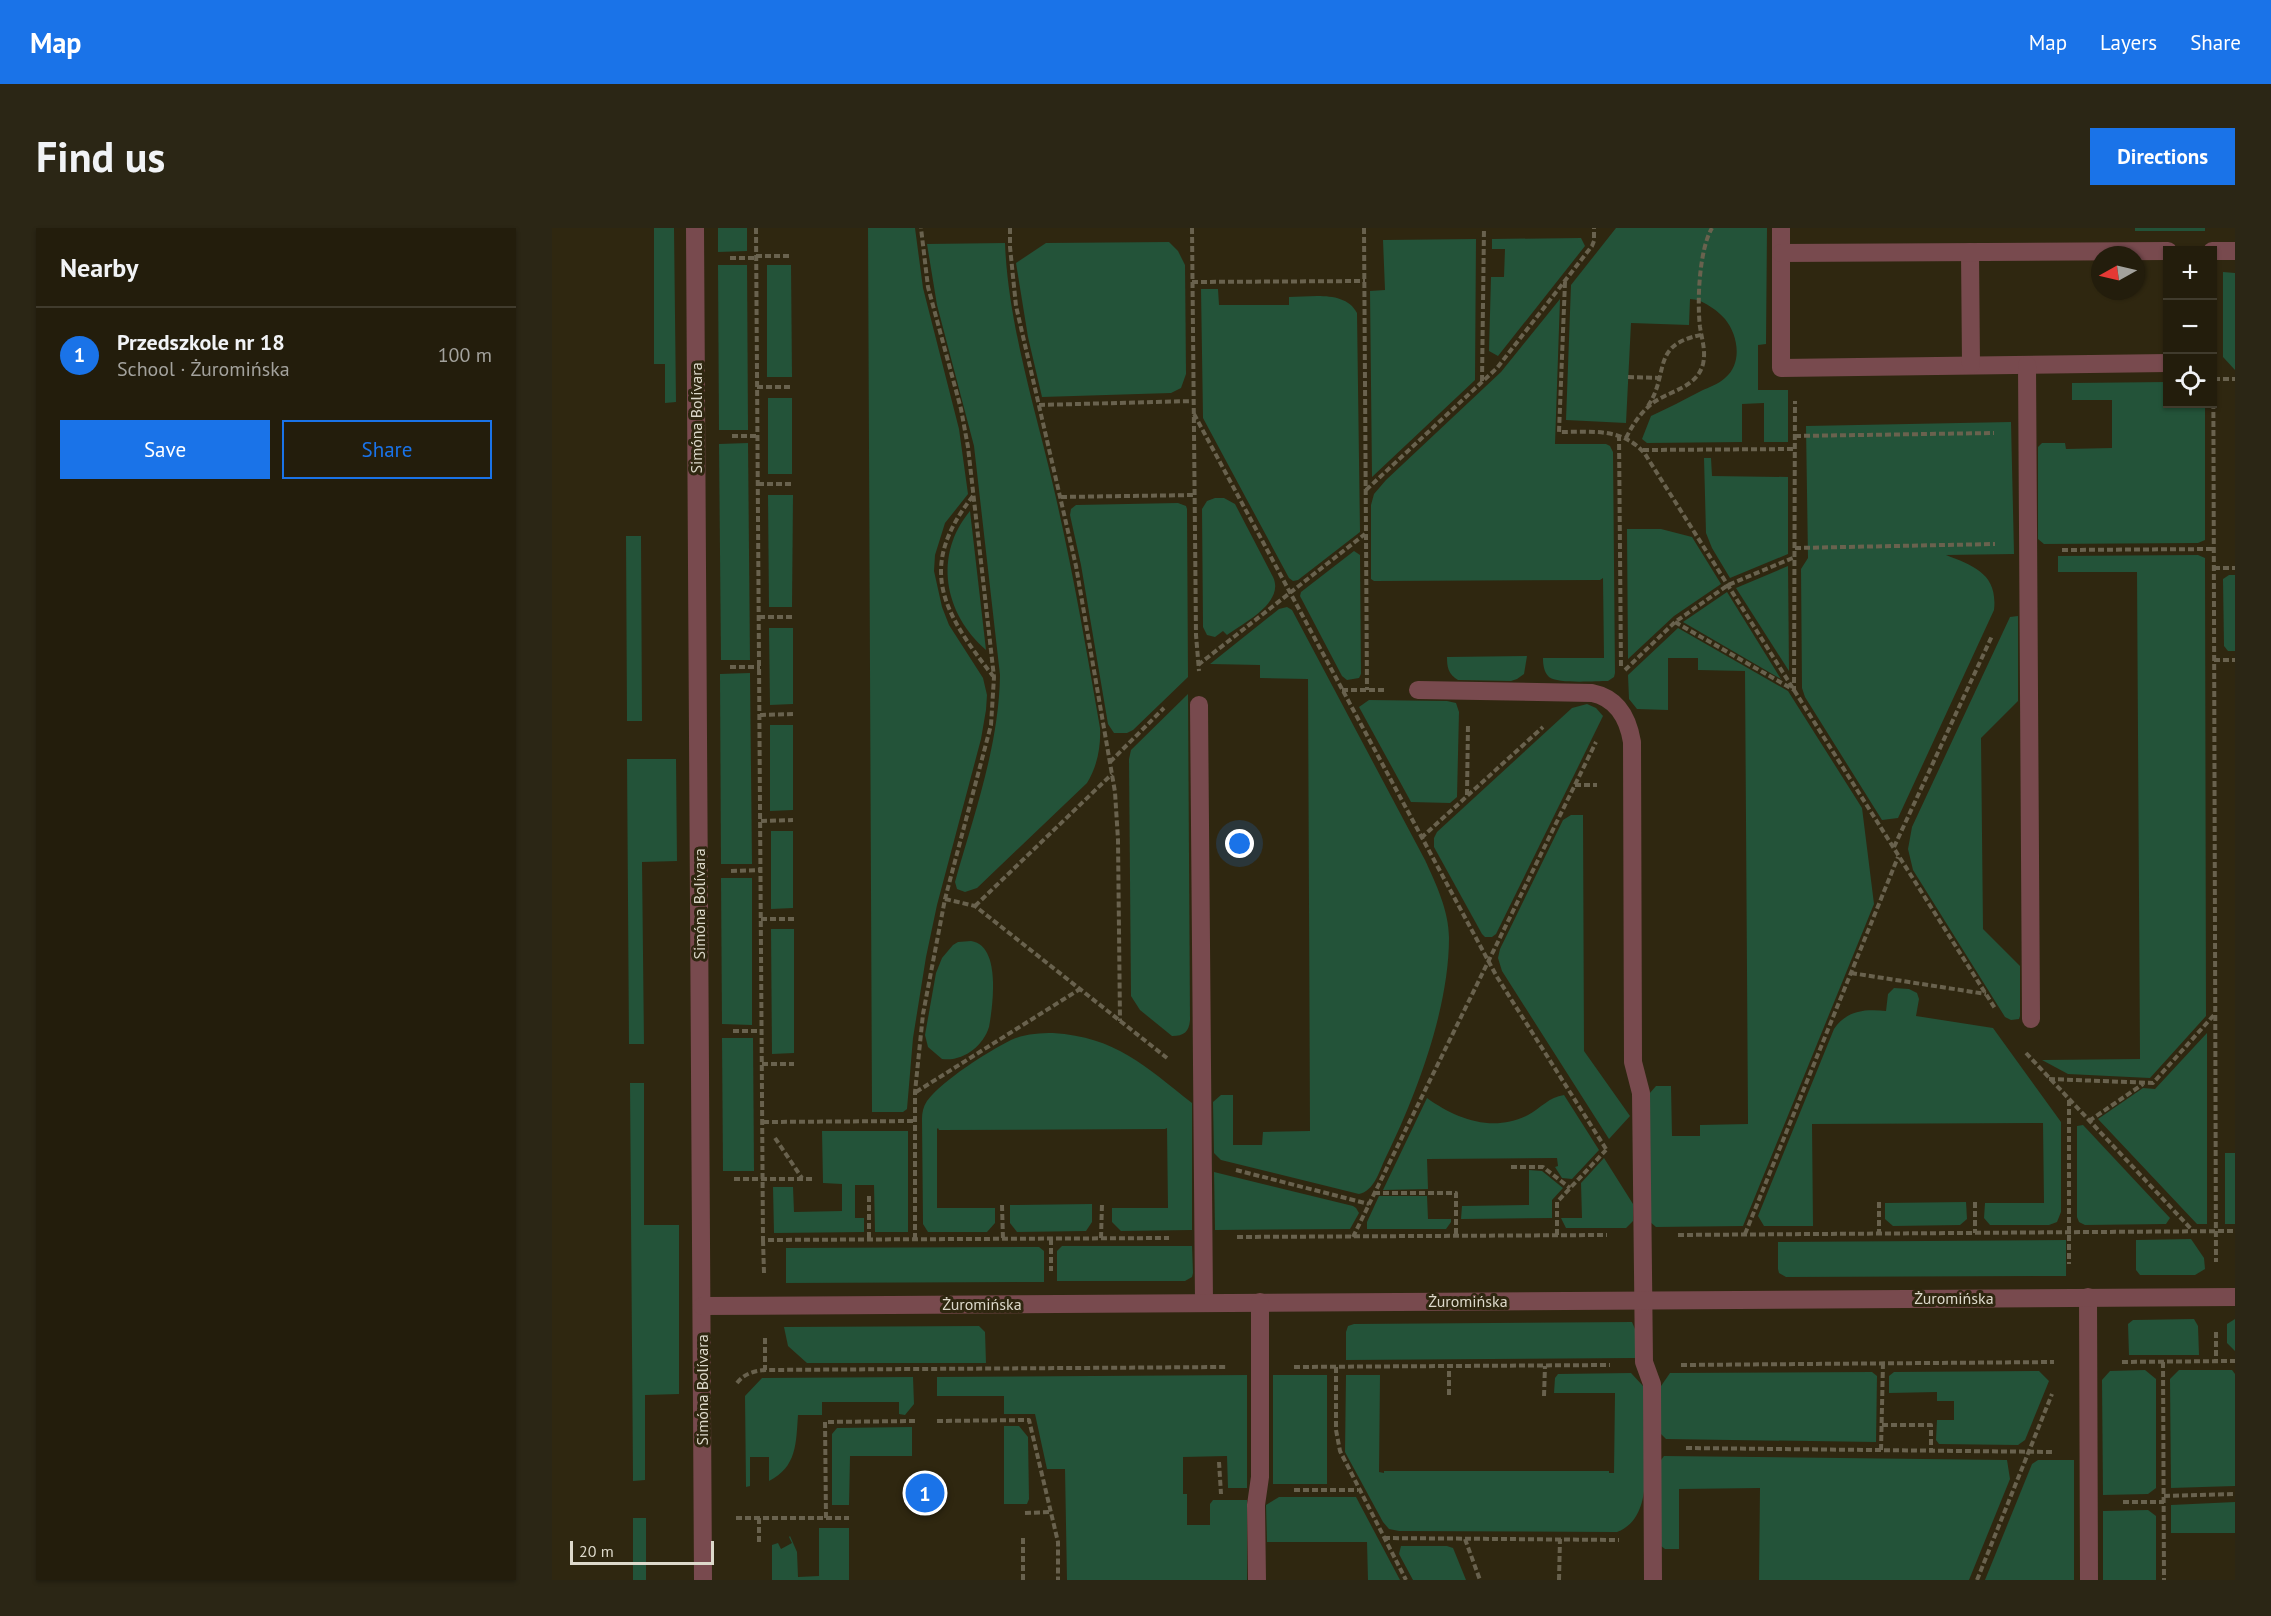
<!DOCTYPE html>
<html lang="en">
<head>
<meta charset="utf-8">
<style>
  body { margin:0; font-family:"PT Sans",sans-serif; background:#2b2615; color:#f1f3f6 }
  .controls { position:absolute; right:18px; top:18px; display:grid; overflow:hidden; border-radius:0px; box-shadow:0 2px 4px #0004 }
  .controls button { width:54px; height:54px; display:grid; place-items:center; padding:0; border:0; border-bottom:2px solid #403b2d; background:#231d0c; color:#f1f3f6; font:30px sans-serif }
  .compass { position:absolute; left:1539px; top:18px; width:54px; height:54px; border-radius:50%; background:#231d0c; box-shadow:0 2px 4px #0004; rotate:262deg }
  .scale { position:absolute; left:18px; bottom:15px; width:144px; box-sizing:border-box; padding-left:6px; border:3px solid #ddd9cb; border-top:0; font-size:16px; line-height:21px; white-space:nowrap; color:#ddd9cb; -webkit-text-stroke:4px #2f2710; paint-order:stroke }
  .you { position:absolute; left:688px; top:616px; width:21px; height:21px; margin:-15px; border:4px solid #fff; border-radius:50%; background:#1a73e8; box-shadow:0 0 0 9px #1a73e833 }
  .badge { display:grid; place-items:center; width:39px; height:39px; border-radius:50%; background:#1a73e8; color:#fff; font-size:20px; font-weight:700 }
  .pin { position:absolute; translate:-50% -50%; border:3px solid #fff; box-shadow:0 2px 6px #0006 }
  .list { margin:0; padding:0; list-style:none }
  h2 { display:flex; justify-content:space-between; align-items:center; height:78px; margin:0; padding:0 24px; font-size:26px }
  h2 small { font-size:20px; font-weight:400; color:#a3a29d }
  .list li { display:grid; grid-template-columns:39px 1fr auto; gap:18px; align-items:center; box-sizing:border-box; height:96px; padding:0 24px; border-top:2px solid #403b2d }
  .list b { display:block; font-size:22px; white-space:nowrap }
  .list p { margin:0; font-size:20px; white-space:nowrap; color:#a3a29d }
  .list em { font-size:20px; font-style:normal; color:#a3a29d }
  .actions { display:flex; gap:12px; padding:18px 24px }
  .actions a { flex:1; padding:14px 0; border:2px solid #1a73e8; border-radius:0px; text-align:center; font-size:21px; color:#1a73e8 }
  .actions .main { background:#1a73e8; color:#fff }
  .icon { flex:none; width:33px; height:33px; fill:none; stroke:currentColor; stroke-width:2; stroke-linecap:round; stroke-linejoin:round }
  .map { position:relative; flex:none; width:1683px; height:1352px; overflow:hidden; border-radius:0px }
  header { display:flex; align-items:center; gap:36px; box-sizing:border-box; height:84px; padding:0 30px; background:#1a73e8; color:#fff }
  header strong { font-size:28px }
  nav { display:flex; gap:33px; margin-inline-start:auto; font-size:21px }
  .intro { display:flex; align-items:center; justify-content:space-between; box-sizing:border-box; height:144px; padding:0 36px }
  h1 { margin:0; font-size:42px }
  .button { padding:15px 27px; border-radius:0px; background:#1a73e8; color:#fff; font-size:21px; font-weight:700 }
  main { display:flex; gap:36px; padding:0 36px }
  aside { flex:1; background:#231d0c; border-radius:0px; box-shadow:0 2px 4px #0004 }
  .map>svg:first-child { display:block }
  .green { fill:#235339 }
  .lines { fill:none; stroke-linecap:round; stroke-linejoin:round }
  .path { stroke:#69624e; stroke-width:4; stroke-dasharray:6 3; stroke-linecap:butt }
  .minor { stroke:#784a4e; stroke-width:18 }
  .labels { text-anchor:middle; stroke-width:6; stroke-linejoin:round; paint-order:stroke }
  .street-label { font-size:16px; fill:#ddd9cb; stroke:#2f2710 }
</style>
</head>
<body>
<header>
<strong>Map</strong>
<nav><a>Map</a><a>Layers</a><a>Share</a></nav>
</header>
<div class="intro"><h1>Find us</h1><a class="button">Directions</a></div>
<main>
<aside>
<h2>Nearby<small></small></h2>
<ul class="list">
<li><span class="badge">1</span><div><b>Przedszkole nr 18</b><p>School · Żuromińska</p></div><em>100 m</em></li>
</ul>
<div class="actions"><a class="main">Save</a><a>Share</a></div>
</aside>
<div class="map">
<svg width="1683" height="1352" viewBox="0 0 1683 1352">
  <rect width="100%" height="100%" fill="#2f2710"/>
  <!-- green -->
  <g class="green">
    <polygon points="102,0 122,0 124,174 113,175 113,136 102,136"/>
    <polygon points="166,0 195,0 195,23 166,24"/>
    <polygon points="316,0 363,0 371,60 407,201 416,266 393,295 383,327 382,343 390,379 397,397 431,450 435,467 434,482 429,511 385,677 374,729 361,810 355,881 351,884 320,884"/>
    <path d="M 1064,0 L 1215,0 L 1214,116 L 1206,117 L 1206,162 L 1236,162 L 1236,214 L 1212,214 L 1212,175 L 1190,176 L 1190,214 L 1095,215 L 1090,211 L 1099,188 C 1116,180 1132,172 1149,163 C 1157,159 1167,156 1173,150 C 1191,135 1186,107 1173,91 C 1165,82 1150,71 1138,71 L 1137,97 L 1079,95 L 1074,195 L 1014,192 L 1019,57 Z"/>
    <rect x="1583" y="0" width="70" height="3"/>
    <polygon points="1029,10 1033,18 946,128 937,123 939,49 952,49 953,21 940,21 940,11"/>
    <polygon points="924,11 923,152 820,249 818,63 833,62 831,12"/>
    <polygon points="617,14 626,23 633,37 634,146 629,160 619,165 490,169 476,109 464,35 494,15"/>
    <path d="M 453,15 C 456,95 483,180 501,257 C 520,338 534,419 548,500 C 549,519 545,539 535,555 L 425,660 L 413,664 L 405,661 L 403,654 C 422,586 447,518 448,447 L 422,218 L 385,77 L 375,16 Z"/>
    <polygon points="166,37 195,37 196,202 167,202"/>
    <polygon points="215,37 239,37 240,149 215,149"/>
    <polygon points="1671,44 1683,45 1683,142 1671,129"/>
    <path d="M 649,61 L 666,61 L 667,77 L 737,77 L 737,69 C 759,69 793,62 805,85 L 808,304 L 746,352 L 741,353 L 737,350 L 651,190 Z"/>
    <path d="M 1008,71 L 1003,216 L 1054,216 L 1058,218 L 1061,224 L 1063,445 L 1062,449 L 1056,453 C 1043,453 1005,456 997,449 C 992,444 991,437 991,430 L 1052,430 L 1051,350 L 1048,352 L 822,353 L 819,351 L 819,277 L 822,266 L 834,252 L 949,144 Z"/>
    <polygon points="1615,154 1616,176 1653,176 1653,312 1646,315 1492,316 1486,311 1486,219 1490,215 1513,215 1514,221 1560,220 1560,172 1520,172 1520,155"/>
    <rect x="216" y="170" width="24" height="76"/>
    <path d="M 1459,194 L 1462,326 L 1394,327 C 1422,338 1446,346 1442,382 L 1346,590 L 1330,592 L 1253,469 L 1250,460 L 1249,341 L 1256,330 L 1254,198 Z"/>
    <polygon points="196,215 198,432 169,432 167,216"/>
    <polygon points="1152,230 1159,230 1160,248 1236,249 1236,326 1178,350 1160,320 1154,305"/>
    <polygon points="216,267 241,267 240,379 217,379"/>
    <path d="M 663,270 L 672,270 L 683,276 L 721,349 C 733,374 693,394 675,407 L 671,403 L 663,409 L 655,407 L 651,399 L 650,281 L 655,273 Z"/>
    <polygon points="626,275 634,278 635,281 636,449 581,502 575,505 562,505 556,496 529,337 518,287 519,281 524,277"/>
    <path d="M 418,283 L 434,422 C 392,386 381,327 418,283 Z"/>
    <polygon points="1075,301 1109,301 1140,309 1169,356 1122,388 1076,431"/>
    <polygon points="74,308 89,308 90,493 75,493 75,489"/>
    <polygon points="802,323 808,327 809,446 807,450 795,452 790,448 748,368 749,364"/>
    <polygon points="1646,327 1653,330 1653,333 1654,788 1598,850 1516,846 1490,832 1588,831 1585,344 1506,344 1506,328"/>
    <polygon points="1236,338 1237,443 1184,360"/>
    <polygon points="1677,347 1683,347 1683,423 1676,423 1672,418 1671,351"/>
    <polygon points="1175,364 1229,451 1131,394"/>
    <path d="M 735,379 L 740,382 L 873,632 C 884,656 897,683 897,710 C 897,781 864,868 833,931 C 827,944 822,963 807,966 L 669,932 L 662,925 L 661,874 L 669,867 L 681,867 L 681,917 L 710,917 L 711,904 L 758,903 L 756,451 L 708,450 L 708,437 L 658,436 L 727,381 Z"/>
    <polygon points="1466,388 1466,473 1429,510 1431,701 1468,738 1468,788 1467,791 1459,792 1453,789 1361,642 1356,621 1360,599 1458,389"/>
    <polygon points="217,400 241,400 241,476 218,477"/>
    <polygon points="1126,400 1236,463 1310,580 1322,676 1191,998 1104,999 1097,993 1097,866 1104,858 1119,858 1120,908 1148,908 1148,897 1196,896 1196,893 1193,443 1146,442 1146,430 1116,430 1116,482 1085,481 1077,471 1076,447"/>
    <path d="M 975,428 L 972,446 L 965,451 L 959,453 L 906,452 C 896,446 895,439 895,429 Z"/>
    <polygon points="198,445 200,636 169,636 168,446"/>
    <path d="M 636,466 L 638,792 C 637,804 632,808 620,808 L 588,782 L 579,768 L 577,531 L 579,522 Z"/>
    <polygon points="817,472 895,473 904,475 907,484 905,569 898,575 859,574 807,479"/>
    <polygon points="1035,476 1044,480 1051,488 944,706 940,709 933,709 930,706 882,619 882,610 885,604 1020,480"/>
    <polygon points="218,497 241,497 241,582 218,583"/>
    <polygon points="75,531 124,531 125,633 90,634 92,816 77,816"/>
    <polygon points="1019,587 1031,587 1032,823 1078,888 1057,911 950,743 946,730 948,721 1011,592"/>
    <polygon points="219,603 241,603 241,680 219,681"/>
    <polygon points="169,650 200,650 200,797 170,796"/>
    <polygon points="219,701 242,701 242,825 220,826"/>
    <path d="M 419,713 C 449,717 441,777 437,799 C 431,818 411,834 390,831 L 376,819 L 373,807 L 384,745 L 390,730 L 401,717 L 406,714 Z"/>
    <path d="M 1342,760 L 1357,761 L 1365,765 L 1367,771 L 1364,788 L 1441,800 L 1509,894 L 1509,984 L 1505,994 L 1497,997 L 1438,997 L 1432,990 L 1433,975 L 1492,975 L 1491,895 L 1260,896 L 1261,998 L 1212,998 L 1206,988 L 1282,801 C 1295,782 1313,781 1334,783 L 1336,766 Z"/>
    <path d="M 501,805 C 564,809 593,838 640,875 L 640,1002 L 569,1003 L 560,994 L 560,980 L 616,980 L 615,900 L 613,901 L 387,902 L 386,900 L 385,901 L 385,980 L 443,980 L 443,995 L 435,1004 L 376,1004 L 371,996 L 370,891 C 370,885 371,879 375,873 C 391,852 435,824 459,812 C 472,806 487,805 501,805 Z"/>
    <polygon points="1655,805 1655,996 1645,996 1546,891 1591,860 1603,861"/>
    <polygon points="170,810 201,810 202,943 171,943"/>
    <polygon points="78,855 92,855 92,997 127,997 127,1166 93,1167 93,1252 81,1253 81,1250"/>
    <path d="M 1012,867 L 1047,922 L 1020,951 L 1010,950 L 1003,939 L 1006,938 L 1005,930 L 875,931 L 876,961 L 831,962 L 875,870 C 904,891 941,905 976,887 C 989,880 997,869 1012,867 Z"/>
    <polygon points="1531,897 1618,990 1614,996 1533,997 1527,994 1525,989 1525,898"/>
    <polygon points="270,903 356,903 356,1004 323,1004 322,957 303,957 303,990 312,990 312,1004 222,1005 221,959 241,959 242,984 290,983 290,956 271,955"/>
    <rect x="1673" y="925" width="10" height="71"/>
    <polygon points="1052,930 1081,976 1081,993 1074,1000 1014,1000 1009,990 1030,990 1029,955"/>
    <polygon points="977,942 990,943 1011,960 1000,972 1000,990 909,991 910,978 977,977"/>
    <polygon points="662,944 801,978 804,980 807,985 798,1001 663,1002"/>
    <polygon points="827,968 875,968 876,991 899,991 899,994 894,1001 815,1001 815,994"/>
    <polygon points="1414,974 1415,991 1408,997 1341,998 1333,991 1333,975"/>
    <polygon points="540,976 540,994 534,1003 465,1004 458,995 458,977"/>
    <polygon points="1639,1011 1652,1030 1653,1041 1643,1047 1588,1047 1584,1042 1584,1012"/>
    <polygon points="1514,1012 1514,1048 1234,1049 1227,1045 1226,1041 1226,1014"/>
    <polygon points="510,1018 640,1018 641,1045 640,1049 633,1053 505,1053 505,1023"/>
    <polygon points="487,1019 492,1023 492,1054 234,1055 234,1020"/>
    <polygon points="1642,1091 1646,1098 1647,1127 1577,1127 1576,1096 1581,1092"/>
    <polygon points="1683,1091 1683,1123 1675,1115 1675,1096"/>
    <polygon points="1080,1094 1083,1101 1083,1130 794,1132 794,1104 796,1098 802,1096"/>
    <polygon points="427,1098 433,1104 434,1135 255,1135 236,1118 232,1099"/>
    <polygon points="1593,1142 1604,1151 1604,1260 1596,1266 1551,1267 1550,1152 1558,1143"/>
    <polygon points="1627,1142 1680,1142 1683,1146 1683,1258 1619,1260 1618,1151"/>
    <polygon points="1487,1143 1497,1153 1473,1212 1466,1217 1387,1216 1384,1212 1385,1192 1402,1192 1402,1173 1385,1173 1385,1164 1337,1165 1337,1148 1342,1144"/>
    <polygon points="1320,1144 1325,1148 1324,1214 1114,1211 1109,1206 1109,1158 1118,1145"/>
    <path d="M 1079,1145 L 1092,1159 C 1092,1178 1092,1197 1092,1216 C 1093,1245 1099,1291 1065,1304 L 847,1303 L 837,1301 L 831,1294 L 793,1224 L 794,1147 L 828,1147 L 827,1244 L 832,1245 L 832,1243 L 1057,1243 L 1057,1245 L 1062,1245 L 1063,1165 L 1002,1165 L 1003,1150 L 1006,1146 Z"/>
    <polygon points="695,1147 695,1260 676,1260 675,1228 631,1229 631,1266 635,1266 635,1297 658,1297 658,1276 661,1272 695,1272 695,1352 515,1352 513,1241 495,1241 483,1186 452,1186 452,1168 385,1168 385,1149"/>
    <rect x="721" y="1147" width="54" height="109"/>
    <path d="M 361,1149 L 362,1176 L 353,1187 L 347,1186 L 347,1174 L 270,1174 L 270,1187 L 246,1187 C 244,1215 245,1239 217,1253 L 217,1229 L 198,1229 L 198,1258 L 194,1259 L 193,1168 L 210,1150 Z"/>
    <polygon points="452,1198 467,1198 476,1209 477,1271 475,1276 452,1276"/>
    <polygon points="360,1199 360,1228 298,1228 297,1277 280,1277 280,1206 285,1200"/>
    <polygon points="1112,1228 1455,1232 1458,1251 1417,1352 1207,1352 1208,1260 1127,1261 1127,1321 1113,1321 1109,1318 1109,1232"/>
    <polygon points="1486,1232 1522,1232 1522,1352 1433,1352 1480,1236"/>
    <polygon points="727,1269 804,1269 848,1352 816,1352 815,1314 715,1314 714,1277"/>
    <polygon points="1683,1274 1683,1305 1619,1305 1619,1277"/>
    <polygon points="1596,1282 1604,1288 1604,1352 1551,1352 1551,1283"/>
    <rect x="81" y="1290" width="13" height="62"/>
    <polygon points="267,1300 297,1300 297,1352 220,1352 220,1317 226,1315 229,1321 240,1315 237,1309 238,1308 245,1324 246,1349 267,1348"/>
    <polygon points="849,1318 895,1318 901,1320 914,1352 861,1352 847,1326"/>
  </g>
  <g class="lines">
    <!-- path -->
    <g class="path">
      <polyline points="204,0 211,1012 617,1010"/>
      <polyline points="458,0 458,19 464,78 524,338 563,564 566,612 568,793"/>
      <polyline points="640,0 644,407 647,443"/>
      <polyline points="812,0 815,462"/>
      <polyline points="204,28 239,28"/>
      <polyline points="178,30 204,30"/>
      <polyline points="640,54 813,53"/>
      <path d="M 1013,54 L 1007,204 C 1038,204 1071,199 1093,226 L 1444,782"/>
      <polyline points="1661,58 1664,1034"/>
      <polyline points="1076,149 1108,150"/>
      <polyline points="1662,151 1683,151"/>
      <polyline points="930,153 932,0"/>
      <polyline points="205,159 240,159"/>
      <polyline points="487,177 642,173"/>
      <path d="M 1096,178 C 1118,145 1098,117 1149,107"/>
      <polyline points="642,186 945,749 1054,921"/>
      <polyline points="1067,207 1069,440"/>
      <polyline points="180,208 206,208"/>
      <polyline points="1243,208 1442,205"/>
      <path d="M 1074,210 C 1081,196 1089,184 1102,174 C 1120,162 1145,159 1151,136 C 1154,123 1150,112 1148,99 C 1145,74 1147,22 1160,0"/>
      <polyline points="1091,222 1243,221"/>
      <polyline points="206,256 240,256"/>
      <polyline points="814,262 945,140 1040,18 1042,13 1042,0"/>
      <path d="M 421,268 C 364,340 391,384 441,448"/>
      <polyline points="509,269 643,267"/>
      <polyline points="1243,320 1443,316"/>
      <polyline points="1510,322 1662,321"/>
      <polyline points="1662,340 1683,340"/>
      <polyline points="207,389 241,389"/>
      <polyline points="1123,394 1242,462 1243,173"/>
      <polyline points="1662,432 1683,432"/>
      <polyline points="646,437 813,306"/>
      <polyline points="178,439 208,439"/>
      <polyline points="1073,442 1123,394 1176,357 1243,329"/>
      <polyline points="790,462 832,462"/>
      <polyline points="208,487 241,486"/>
      <polyline points="558,534 612,480"/>
      <polyline points="1023,557 1045,557"/>
      <polyline points="915,567 916,496"/>
      <polyline points="209,593 241,592"/>
      <polyline points="869,610 991,499"/>
      <polyline points="1342,619 1440,408"/>
      <polyline points="179,643 209,642"/>
      <polyline points="393,671 423,678 615,830"/>
      <polyline points="423,678 560,546"/>
      <polyline points="209,691 242,691"/>
      <polyline points="1299,745 1434,766"/>
      <polyline points="181,803 210,803"/>
      <polyline points="1474,825 1641,1003"/>
      <polyline points="210,836 242,836"/>
      <polyline points="1497,851 1601,855 1662,787"/>
      <polyline points="364,864 528,761"/>
      <polyline points="1517,872 1517,1036"/>
      <polyline points="1537,893 1591,856"/>
      <polyline points="211,894 363,893"/>
      <polyline points="223,910 250,950"/>
      <polyline points="959,939 991,939 1018,960"/>
      <polyline points="684,942 817,976"/>
      <polyline points="182,951 260,951"/>
      <polyline points="822,965 904,965 904,1008"/>
      <polyline points="317,968 317,1011"/>
      <polyline points="1327,974 1327,1006"/>
      <polyline points="1423,974 1423,1005"/>
      <polyline points="450,977 451,1011"/>
      <polyline points="1193,1006 1346,629"/>
      <polyline points="1005,1007 1005,974 1054,922"/>
      <polyline points="1126,1007 1683,1003"/>
      <polyline points="685,1009 1055,1007"/>
      <polyline points="801,1009 1044,514"/>
      <polyline points="549,1010 550,976"/>
      <polyline points="363,1011 363,864 371,786 393,671 439,497 442,449 416,219 409,181 376,59 369,0"/>
      <polyline points="499,1011 499,1043"/>
      <polyline points="211,1012 212,1045"/>
      <polyline points="1664,1104 1664,1134"/>
      <polyline points="213,1110 213,1142"/>
      <polyline points="1570,1134 1683,1133"/>
      <polyline points="1611,1134 1612,1352"/>
      <polyline points="1129,1137 1502,1134"/>
      <polyline points="742,1139 1058,1137"/>
      <polyline points="784,1139 784,1202 788,1223 854,1352"/>
      <path d="M 185,1155 C 192,1146 201,1143 213,1142 L 674,1139"/>
      <polyline points="897,1167 897,1138"/>
      <polyline points="992,1168 993,1138"/>
      <polyline points="385,1193 477,1192 506,1314 506,1352"/>
      <polyline points="1330,1197 1379,1197 1379,1222"/>
      <polyline points="1134,1220 1502,1224"/>
      <polyline points="1329,1222 1331,1135"/>
      <polyline points="667,1234 669,1266"/>
      <polyline points="742,1262 806,1262"/>
      <polyline points="1612,1268 1683,1266"/>
      <polyline points="1571,1274 1612,1274"/>
      <polyline points="473,1285 499,1284"/>
      <polyline points="184,1290 297,1290"/>
      <polyline points="207,1290 207,1317"/>
      <polyline points="274,1290 273,1194 364,1193"/>
      <polyline points="832,1310 1067,1312"/>
      <polyline points="913,1311 928,1352"/>
      <polyline points="471,1352 471,1307"/>
      <polyline points="1007,1352 1008,1311"/>
      <polyline points="1425,1352 1500,1166"/>
    </g>
    <!-- minor -->
    <g class="minor">
      <polyline points="143,0 151,1352"/>
      <polyline points="1229,0 1229,140 1616,135"/>
      <polyline points="1660,23 1683,23"/>
      <polyline points="1418,24 1419,137"/>
      <polyline points="1229,25 1616,23"/>
      <polyline points="1475,137 1479,791"/>
      <path d="M 866,462 L 1040,465 C 1065,470 1076,490 1080,514 L 1081,834 L 1089,865 L 1092,1134 L 1100,1156 L 1101,1352"/>
      <polyline points="647,477 652,1075"/>
      <polyline points="1536,1069 1537,1352"/>
      <polyline points="150,1078 1683,1069"/>
      <polyline points="705,1352 704,1277 708,1249 708,1074"/>
    </g>
  </g>
  <g class="labels">
    <!-- street labels -->
    <g class="street-label">
      <text transform="translate(144 190) rotate(-90)" y="6">Simóna Bolívara</text>
      <text transform="translate(147 676) rotate(-90)" y="6">Simóna Bolívara</text>
      <text x="1402" y="1076">Żuromińska</text>
      <text x="916" y="1079">Żuromińska</text>
      <text x="430" y="1082">Żuromińska</text>
      <text transform="translate(150 1162) rotate(-90)" y="6">Simóna Bolívara</text>
    </g>
  </g>
</svg>
<div class="controls">
<button>+</button>
<button>−</button>
<button><svg class="icon" aria-label="locate" viewBox="0 0 24 24"><circle cx="12" cy="12" r="6"/><path d="M12 2v4M12 18v4M2 12h4M18 12h4"/></svg></button>
</div>
<svg class="compass" viewBox="-18 -18 36 36"><path d="M0-13l5 13h-10z" fill="#e53935"/><path d="M0 13l5-13h-10z" fill="#a3a29d"/></svg>
<div class="scale">20 m</div>
<div class="you"></div>
<div class="pin badge" style="left:373px;top:1265px">1</div>
</div>
</main>
</body>
</html>
